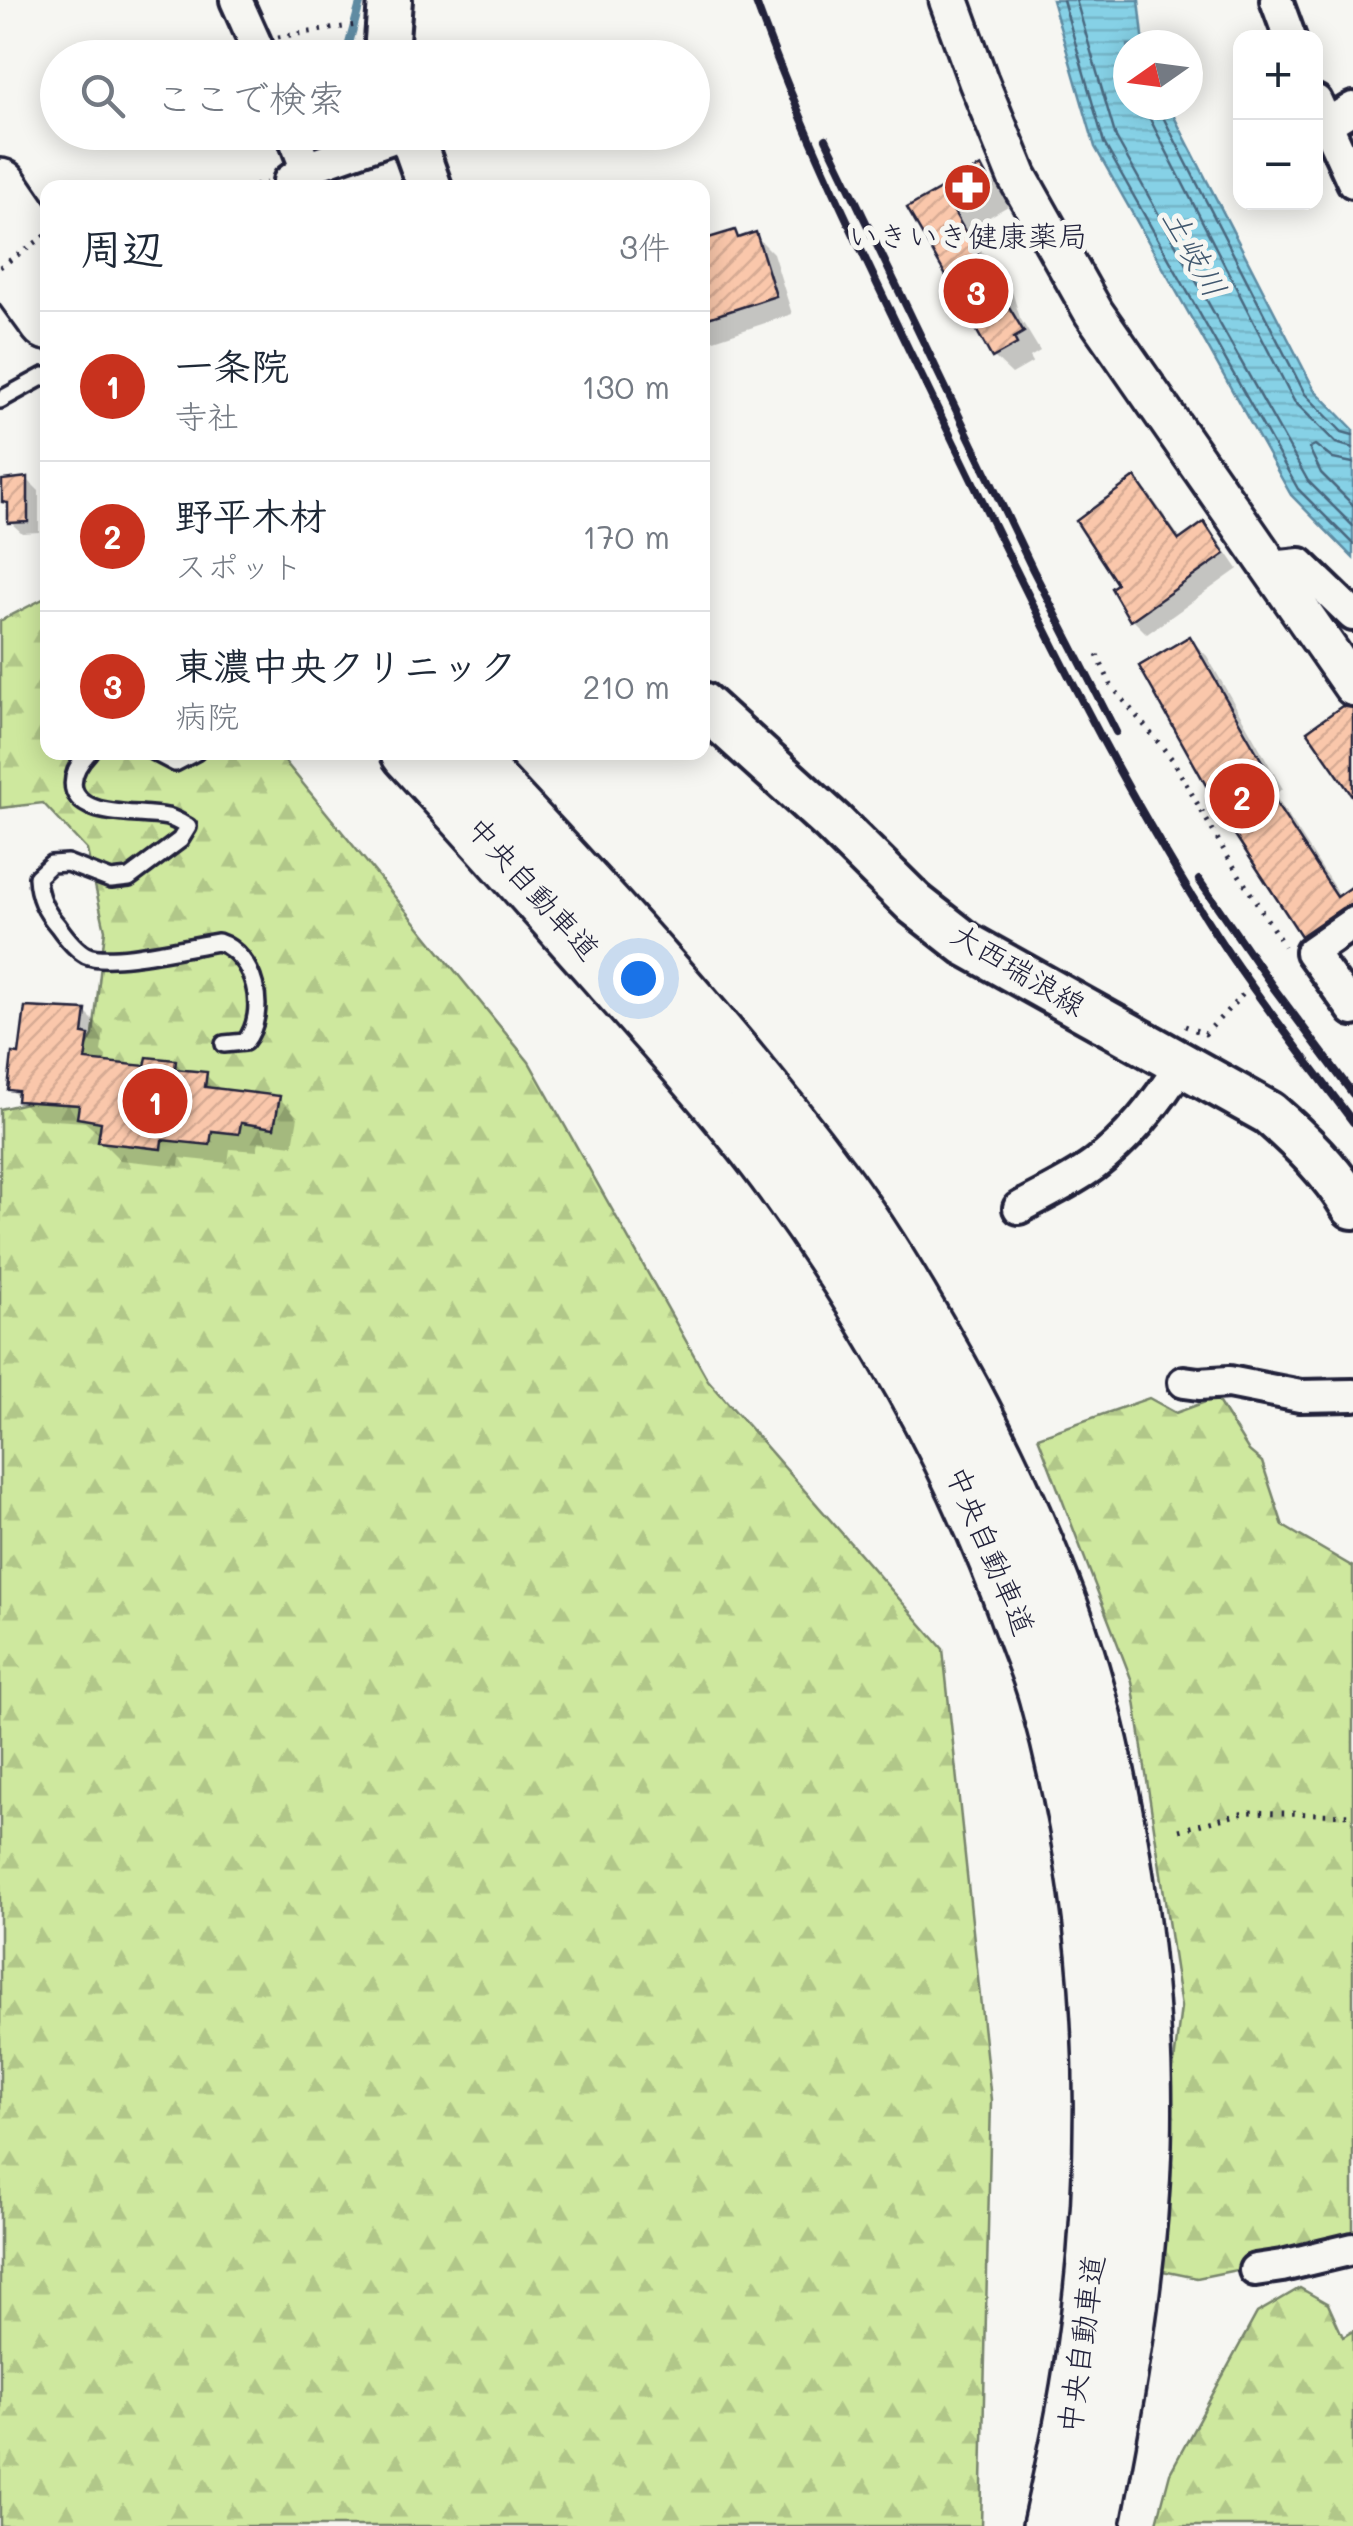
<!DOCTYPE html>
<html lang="ja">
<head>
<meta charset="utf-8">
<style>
  body { margin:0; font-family:Mali,"Klee One",sans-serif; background:#f2f2f3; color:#1f2937 }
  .controls { position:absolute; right:30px; top:30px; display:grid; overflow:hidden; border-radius:20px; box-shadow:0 5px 25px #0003 }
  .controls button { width:90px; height:90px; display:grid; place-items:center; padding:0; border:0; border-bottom:2px solid #e0e1e3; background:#fff; color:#1f2937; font:50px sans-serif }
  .compass { position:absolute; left:1113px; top:30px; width:90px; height:90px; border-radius:50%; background:#fff; box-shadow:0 5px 25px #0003; rotate:256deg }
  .you { position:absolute; left:638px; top:978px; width:35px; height:35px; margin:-25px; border:8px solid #fff; border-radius:50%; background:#1a73e8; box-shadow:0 0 0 15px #1a73e833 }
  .badge { display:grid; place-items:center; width:65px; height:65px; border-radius:50%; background:#c8321e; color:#fff; font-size:32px; font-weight:700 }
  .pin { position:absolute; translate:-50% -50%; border:5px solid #fff; box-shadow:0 2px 10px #0006 }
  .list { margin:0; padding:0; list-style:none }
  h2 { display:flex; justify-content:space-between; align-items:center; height:130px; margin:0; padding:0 40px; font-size:42px }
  h2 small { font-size:32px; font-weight:400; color:#747a83 }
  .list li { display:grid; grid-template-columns:65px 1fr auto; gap:30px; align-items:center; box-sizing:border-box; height:150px; padding:0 40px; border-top:2px solid #e0e1e3 }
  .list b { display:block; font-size:38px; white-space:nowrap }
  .list p { margin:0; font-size:32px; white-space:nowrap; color:#747a83 }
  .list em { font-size:32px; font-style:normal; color:#747a83 }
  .icon { flex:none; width:55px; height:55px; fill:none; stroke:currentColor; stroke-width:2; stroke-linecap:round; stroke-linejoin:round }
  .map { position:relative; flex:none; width:1353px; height:2526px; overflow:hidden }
  .search { position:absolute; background:#fff; box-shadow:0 5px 25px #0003; left:40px; top:40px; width:670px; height:110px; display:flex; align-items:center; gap:25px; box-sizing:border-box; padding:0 35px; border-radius:55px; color:#747a83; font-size:38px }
  .panel { position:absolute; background:#fff; box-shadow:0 5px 25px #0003; left:40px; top:180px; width:670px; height:580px; border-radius:20px }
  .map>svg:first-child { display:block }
  .forest { fill:url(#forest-firs); stroke:#78856c; stroke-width:2.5 }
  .water { fill:url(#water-rules); stroke:#5e8ba2; stroke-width:2.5 }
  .shadow { fill:#0003 }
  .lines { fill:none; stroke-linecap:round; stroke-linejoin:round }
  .shore { stroke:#4a687f; stroke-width:2.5 }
  .stream { stroke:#5e8ba2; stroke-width:8 }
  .building { fill:url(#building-hatch); stroke:#22223b; stroke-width:2.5 }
  .service-casing { stroke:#22223b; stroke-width:22 }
  .minor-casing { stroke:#22223b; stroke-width:38 }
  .tertiary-casing { stroke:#22223b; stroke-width:45 }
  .secondary-casing { stroke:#22223b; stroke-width:50 }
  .motorway-casing { stroke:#22223b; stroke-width:62 }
  .path { stroke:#22223b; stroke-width:5; stroke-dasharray:2.5 8; stroke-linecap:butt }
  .service { stroke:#f6f6f2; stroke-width:15 }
  .minor { stroke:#f6f6f2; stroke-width:30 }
  .tertiary { stroke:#f6f6f2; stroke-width:38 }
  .secondary { stroke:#f6f6f2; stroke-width:42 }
  .motorway { stroke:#f6f6f2; stroke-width:55 }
  .rail { stroke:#22223b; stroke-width:8 }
  .path-bridge { stroke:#22223b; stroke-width:5; stroke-dasharray:2.5 8; stroke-linecap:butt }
  .labels { text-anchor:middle; stroke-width:10; stroke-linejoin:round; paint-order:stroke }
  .poi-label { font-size:30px; fill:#22223b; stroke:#f6f6f2 }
  .street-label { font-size:30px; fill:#22223b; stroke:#f6f6f2 }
  .water-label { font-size:32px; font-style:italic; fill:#40576e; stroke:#f6f6f2 }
</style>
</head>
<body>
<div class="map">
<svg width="1353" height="2526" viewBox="0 0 1353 2526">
  <defs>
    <pattern id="forest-firs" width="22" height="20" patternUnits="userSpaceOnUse" patternTransform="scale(2.5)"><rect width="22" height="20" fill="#cee89e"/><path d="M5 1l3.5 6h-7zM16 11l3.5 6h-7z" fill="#b1c789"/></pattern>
    <pattern id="water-rules" width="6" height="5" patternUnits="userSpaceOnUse" patternTransform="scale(2.5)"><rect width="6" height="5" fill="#86d1e6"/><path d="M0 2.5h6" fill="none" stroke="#73b3c6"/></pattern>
    <pattern id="building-hatch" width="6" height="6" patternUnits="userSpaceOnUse" patternTransform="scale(2.5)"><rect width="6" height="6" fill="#fac7ab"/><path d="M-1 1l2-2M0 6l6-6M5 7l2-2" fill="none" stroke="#d6ab94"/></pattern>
  </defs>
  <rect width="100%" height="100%" fill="#f6f6f2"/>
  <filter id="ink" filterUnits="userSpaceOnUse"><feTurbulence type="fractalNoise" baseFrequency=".01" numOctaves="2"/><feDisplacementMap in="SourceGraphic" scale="20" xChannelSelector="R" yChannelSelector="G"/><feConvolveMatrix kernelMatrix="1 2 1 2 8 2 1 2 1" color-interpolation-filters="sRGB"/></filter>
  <g filter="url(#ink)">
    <!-- forest -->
    <g class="forest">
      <polygon points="47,597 48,752 278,753 529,1062 708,1380 943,1649 991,2100 981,2526 0,2526 0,1109 60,1095 93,1035 105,930 87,850 43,803 0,808 0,621"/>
      <polygon points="1149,1398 1176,1413 1216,1398 1249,1451 1262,1462 1283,1526 1353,1567 1353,2264 1296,2258 1197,2278 1148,2268 1181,2007 1132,1681 1038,1437"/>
      <polygon points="1300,2288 1328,2304 1343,2337 1353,2331 1353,2526 1156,2526 1170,2473 1257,2313"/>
    </g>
    <!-- water -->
    <polygon class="water" points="1052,0 1139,0 1144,45 1128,45 1128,105 1168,105 1314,389 1353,429 1353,558 1291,495 1095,147"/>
    <!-- shadow -->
    <g class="shadow">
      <polygon points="980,169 998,187 1008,206 969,229 989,264 1012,291 1020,318 1040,351 1030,357 1033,362 1012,374 994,357 982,335 965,318 956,289 910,209"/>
      <polygon points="734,233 742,240 755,235 773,253 792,314 702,344 702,243"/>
      <polygon points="28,480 39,491 39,532 22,533 10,522 10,507 4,501"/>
      <polygon points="1135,480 1150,495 1182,541 1204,525 1218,540 1238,569 1147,634 1132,619 1120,584"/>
      <polygon points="1190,639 1207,656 1283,789 1274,794 1341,898 1353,889 1353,930 1320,952 1303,935"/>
      <polygon points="85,1012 104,1031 101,1051 106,1056 105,1064 147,1068 175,1062 185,1073 206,1075 222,1091 279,1098 298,1117 293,1145 259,1141 257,1151 230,1149 228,1163 180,1158 179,1166 120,1160 101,1141 101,1136 85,1122 38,1119 10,1089 21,1056"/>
    </g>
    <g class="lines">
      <!-- shore -->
      <g class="shore">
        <polyline points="1063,0 1104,143 1298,489 1353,544"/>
        <polyline points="1076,0 1116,138 1308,481 1353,526"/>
        <polyline points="1148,105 1150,119 1294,401 1336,443 1353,448"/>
        <polyline points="1160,105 1161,113 1305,394 1342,432 1353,435"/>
        <polyline points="1353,463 1333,459 1315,445 1309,448 1321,473 1353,505"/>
      </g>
      <!-- stream -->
      <g class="stream">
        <polyline points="345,58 361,0"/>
        <polyline points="318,149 323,132"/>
      </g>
    </g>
    <!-- building -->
    <g class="building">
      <polygon points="981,166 992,187 953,210 982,261 987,258 995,270 1003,297 1024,332 1014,338 1017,344 992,358 969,317 963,320 948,291 953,288 907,208"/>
      <polygon points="735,230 738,238 756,232 776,296 702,320 702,240"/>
      <polygon points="28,477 28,522 8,523 8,503 2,502 2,480"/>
      <polygon points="1135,477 1179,540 1204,522 1225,554 1130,621 1111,588 1117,584 1076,521"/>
      <polygon points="1190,636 1267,770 1258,776 1337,897 1353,886 1353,904 1342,908 1301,936 1226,821 1139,666"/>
      <polygon points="1342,706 1353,708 1353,797 1307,731"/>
      <polygon points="25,1007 86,1010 83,1034 89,1035 85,1060 145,1066 147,1057 176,1060 175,1069 207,1072 205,1087 280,1096 274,1128 241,1123 239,1134 212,1131 210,1145 162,1140 161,1149 98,1142 101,1122 77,1118 79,1105 17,1101 18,1091 8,1090 12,1053 19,1054"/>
    </g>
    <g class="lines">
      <defs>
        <g id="service">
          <polyline points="0,400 44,376"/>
          <path d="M 89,752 C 70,772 64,797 95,808 C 114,815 146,813 167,817 C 175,819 181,823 188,827 L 180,840 L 129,878 L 111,880 L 67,863 L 51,864 L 37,877 C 38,897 45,911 58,926 C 65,936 75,949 86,955 C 109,966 190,946 218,942 C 255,954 269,1012 245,1042 L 224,1044"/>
          <polyline points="154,752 175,763 196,752"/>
        </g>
        <g id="minor">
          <polyline points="236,0 262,58"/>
          <polyline points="1276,0 1290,38"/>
          <polyline points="1316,101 1353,182"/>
          <polyline points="1325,125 1353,108"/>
          <polyline points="292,132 306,168"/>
          <polyline points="289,181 306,168 408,132"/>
          <polyline points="1271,567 1300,564 1353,615"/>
          <polyline points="1353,923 1311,952 1353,1010"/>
          <path d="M 1019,1208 C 1044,1194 1071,1182 1094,1165 C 1129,1138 1158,1102 1181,1064"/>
          <polyline points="1184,1382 1199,1384 1229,1382 1300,1396 1353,1395"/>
          <polyline points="1255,2270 1282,2266 1353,2249"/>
        </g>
        <polyline id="tertiary" points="949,0 978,80 1017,176 1094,313 1353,686"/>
        <g id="secondary">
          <polyline points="390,58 387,40 390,0"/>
          <polyline points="410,132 430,188"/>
          <path d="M 702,704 L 832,822 L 915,904 L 966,944 L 1269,1113 C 1301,1141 1331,1170 1353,1207"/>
        </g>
        <g id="motorway">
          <polyline points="0,187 48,257"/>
          <polyline points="0,256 48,322"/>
          <path d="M 409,752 C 475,823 539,896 603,968 C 665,1038 728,1107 783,1182 C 881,1317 964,1462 1020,1620 C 1029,1645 1040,1670 1047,1695 C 1107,1907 1116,2132 1085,2349 C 1077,2409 1064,2467 1051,2526"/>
          <path d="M 469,762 C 595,897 722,1033 832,1181 C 881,1247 923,1320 962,1392 C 999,1462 1033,1534 1060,1608 C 1090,1689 1108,1773 1122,1858 C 1137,1953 1146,2047 1143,2144 C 1139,2273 1116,2400 1091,2526"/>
        </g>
      </defs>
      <!-- service casing -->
      <use href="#service" class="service-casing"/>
      <!-- minor casing -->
      <use href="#minor" class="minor-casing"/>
      <!-- tertiary casing -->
      <use href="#tertiary" class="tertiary-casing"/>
      <!-- secondary casing -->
      <use href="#secondary" class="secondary-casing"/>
      <!-- motorway casing -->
      <use href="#motorway" class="motorway-casing"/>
      <!-- path -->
      <g class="path">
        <polyline points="278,37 356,25"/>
        <polyline points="245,188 266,183"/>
        <polyline points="1097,655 1111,685 1172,759 1226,854 1284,946"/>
        <polyline points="1185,1026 1205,1034 1247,990"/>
        <polyline points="1179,1830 1248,1812 1353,1815"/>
      </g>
      <!-- service -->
      <use href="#service" class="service"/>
      <!-- minor -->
      <use href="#minor" class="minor"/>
      <!-- tertiary -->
      <use href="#tertiary" class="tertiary"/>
      <!-- secondary -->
      <use href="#secondary" class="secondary"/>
      <!-- motorway -->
      <use href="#motorway" class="motorway"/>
      <!-- rail -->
      <g class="rail">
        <path d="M 755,0 C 805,140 872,273 936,406 C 1024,587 1110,771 1219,939 C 1260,1002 1308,1061 1353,1122"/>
        <polyline points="826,139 1033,570 1116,732"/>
        <polyline points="1199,880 1273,987 1353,1094"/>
      </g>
      <!-- path-bridge -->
      <polyline class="path-bridge" points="0,267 48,234"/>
    </g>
  </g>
  <!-- icons -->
  <defs>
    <symbol id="pharmacy-disc" viewBox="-11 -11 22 22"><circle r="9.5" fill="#c8321e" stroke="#f6f6f2"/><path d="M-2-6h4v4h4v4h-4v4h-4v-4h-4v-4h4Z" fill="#fff"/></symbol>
  </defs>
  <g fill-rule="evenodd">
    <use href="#pharmacy-disc" x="940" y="160" width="55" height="55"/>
  </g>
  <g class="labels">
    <!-- poi labels -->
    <g class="poi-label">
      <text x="968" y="247">いきいき健康薬局</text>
    </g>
    <!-- street labels -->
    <g class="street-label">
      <text transform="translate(533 889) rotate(48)" y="10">中央自動車道</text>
      <text transform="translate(1018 970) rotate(31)" y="10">大西瑞浪線</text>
      <text transform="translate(990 1551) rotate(67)" y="10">中央自動車道</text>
      <text transform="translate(1082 2344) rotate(-82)" y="10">中央自動車道</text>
    </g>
    <!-- water labels -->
    <g class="water-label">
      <text transform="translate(1194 253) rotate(61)" y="11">土岐川</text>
    </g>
  </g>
</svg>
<div class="controls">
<button>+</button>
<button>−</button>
</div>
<svg class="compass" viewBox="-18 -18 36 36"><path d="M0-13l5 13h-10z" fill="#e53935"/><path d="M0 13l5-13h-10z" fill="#747a83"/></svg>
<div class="you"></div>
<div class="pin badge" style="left:155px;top:1101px">1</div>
<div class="pin badge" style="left:1242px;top:796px">2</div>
<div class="pin badge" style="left:976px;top:291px">3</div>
<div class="search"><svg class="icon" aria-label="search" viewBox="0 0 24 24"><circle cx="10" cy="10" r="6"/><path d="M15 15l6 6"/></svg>ここで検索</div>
<section class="panel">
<h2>周辺<small>3件</small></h2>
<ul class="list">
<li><span class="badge">1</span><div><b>一条院</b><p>寺社</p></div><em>130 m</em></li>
<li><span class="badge">2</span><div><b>野平木材</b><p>スポット</p></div><em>170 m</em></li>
<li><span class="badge">3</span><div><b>東濃中央クリニック</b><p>病院</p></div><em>210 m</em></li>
</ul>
</section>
</div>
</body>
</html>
